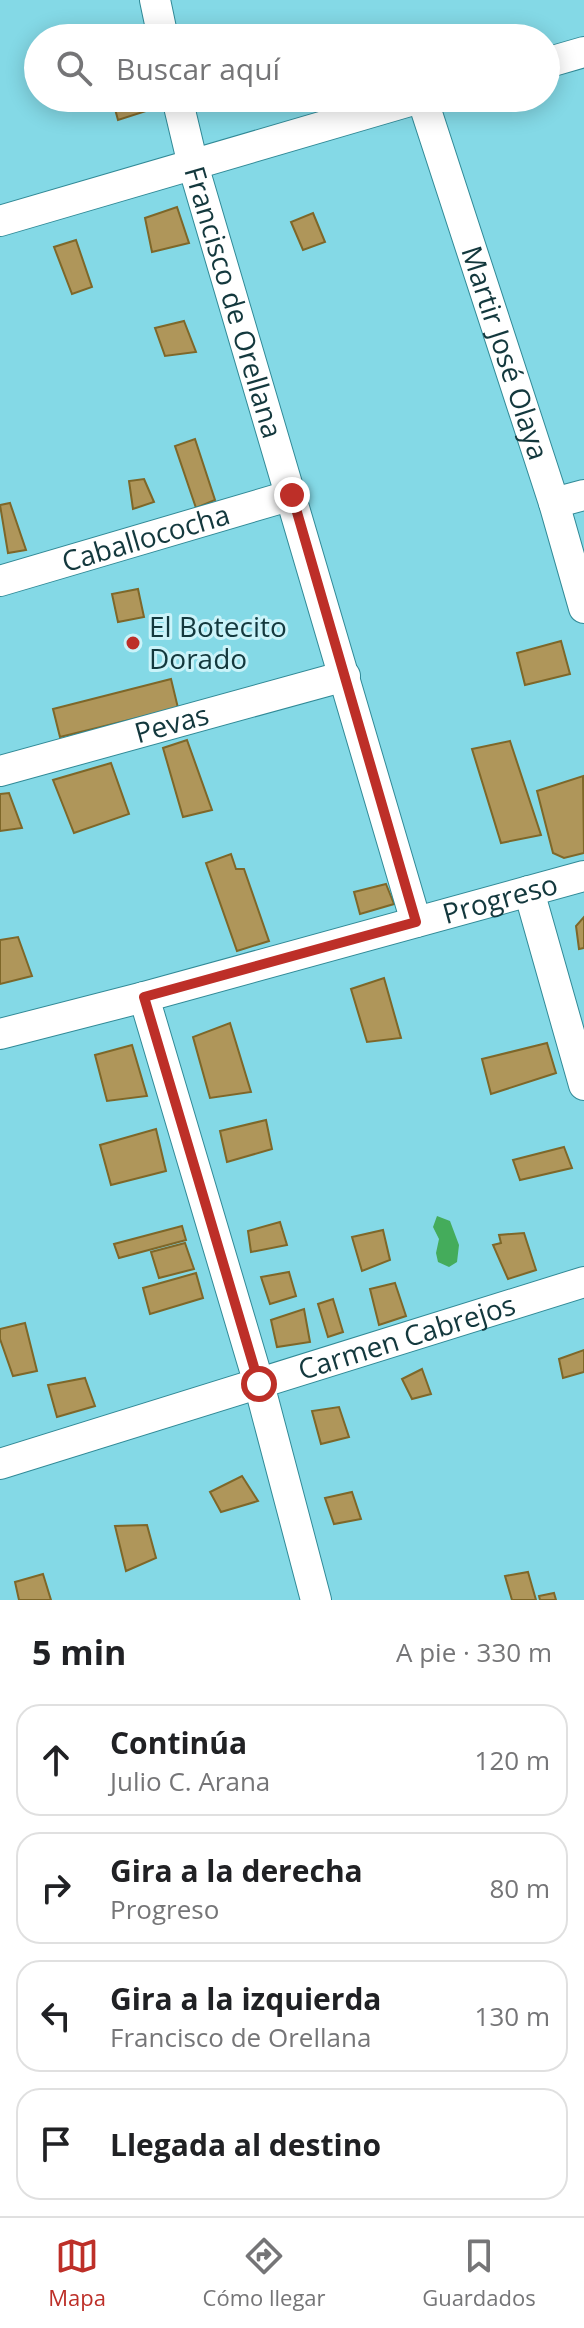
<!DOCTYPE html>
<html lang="es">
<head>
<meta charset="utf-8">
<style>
  body { margin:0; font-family:"Open Sans",sans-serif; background:#f2f2f2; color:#202124 }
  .stop { position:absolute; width:24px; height:24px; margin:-18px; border:6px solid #bd2f28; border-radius:50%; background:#fff }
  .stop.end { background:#bd2f28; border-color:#fff; box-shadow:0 2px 8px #0008 }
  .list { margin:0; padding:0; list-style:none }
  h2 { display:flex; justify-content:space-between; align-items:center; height:104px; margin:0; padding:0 32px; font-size:34px }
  h2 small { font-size:26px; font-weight:400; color:#757577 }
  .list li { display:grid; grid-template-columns:52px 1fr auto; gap:24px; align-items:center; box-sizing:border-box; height:112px; margin:0 16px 16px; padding:0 16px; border:2px solid #e0e0e0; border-radius:24px }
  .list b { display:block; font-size:30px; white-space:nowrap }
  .list p { margin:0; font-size:26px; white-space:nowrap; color:#757577 }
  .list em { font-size:26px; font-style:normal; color:#757577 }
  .icon { flex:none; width:44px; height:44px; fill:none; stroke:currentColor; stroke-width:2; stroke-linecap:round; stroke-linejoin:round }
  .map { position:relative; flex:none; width:584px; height:1600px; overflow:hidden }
  .search { position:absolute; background:#fff; box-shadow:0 4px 20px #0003; left:24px; right:24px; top:24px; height:88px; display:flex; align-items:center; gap:20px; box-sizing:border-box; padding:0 28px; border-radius:44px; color:#757577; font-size:30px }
  .sheet { height:616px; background:#fff }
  nav { display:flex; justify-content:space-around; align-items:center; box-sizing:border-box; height:112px; border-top:2px solid #e0e0e0; background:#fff; font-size:22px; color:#757577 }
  nav a { display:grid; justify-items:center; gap:4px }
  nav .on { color:#bd2f28 }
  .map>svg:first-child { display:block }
  .water { fill:#44ac5b }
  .building { fill:#af965a; stroke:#7e6729; stroke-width:2 }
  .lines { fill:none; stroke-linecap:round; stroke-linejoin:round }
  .minor-casing { stroke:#318a97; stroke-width:32 }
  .minor { stroke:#fff; stroke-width:30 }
  .route { stroke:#bd2f28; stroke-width:10 }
  .poi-dot { fill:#bd2f28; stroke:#caf3f9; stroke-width:3 }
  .labels { text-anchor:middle; stroke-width:6; stroke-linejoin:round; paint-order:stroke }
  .street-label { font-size:28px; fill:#13383d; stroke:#caf3f9 }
  .poi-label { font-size:28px; fill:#13383d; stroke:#caf3f9; text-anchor:start }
</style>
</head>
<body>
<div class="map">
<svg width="584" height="1600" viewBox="0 0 584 1600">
  <rect width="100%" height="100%" fill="#84d9e6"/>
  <!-- water -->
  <polygon class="water" points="437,1216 450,1221 459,1245 457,1262 449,1267 438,1262 436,1253 439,1239 433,1227"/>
  <!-- building -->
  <g class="building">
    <polygon points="112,98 162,98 165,105 118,120"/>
    <polygon points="177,207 189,243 152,252 145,218"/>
    <polygon points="313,213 325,242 303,250 291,222"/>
    <polygon points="76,240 92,287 72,294 54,247"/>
    <polygon points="184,321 196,352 165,356 155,328"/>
    <polygon points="195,439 215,500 196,508 175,446"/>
    <polygon points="144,479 154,502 133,509 129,481"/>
    <polygon points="10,503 26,550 8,553 0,505"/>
    <polygon points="138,589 144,617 118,622 112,594"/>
    <polygon points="561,641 570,674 525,685 517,653"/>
    <polygon points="171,679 178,708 60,737 53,709"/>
    <polygon points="187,740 212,810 183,817 163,748"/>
    <polygon points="510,741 541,835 501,843 472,749"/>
    <polygon points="111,763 129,814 74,833 53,780"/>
    <polygon points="583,776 584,853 564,858 553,853 537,791"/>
    <polygon points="9,793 22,828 0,831 0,794"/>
    <polygon points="231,854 236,869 244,869 269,941 237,951 206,863"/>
    <polygon points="386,884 394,904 360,914 354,892"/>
    <polygon points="584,917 584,948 579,949 576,926"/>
    <polygon points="18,937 32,976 0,984 0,940"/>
    <polygon points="384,978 401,1038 367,1042 351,989"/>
    <polygon points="230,1023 251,1092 210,1098 193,1037"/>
    <polygon points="547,1043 556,1073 491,1094 482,1059"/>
    <polygon points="132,1045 147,1096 107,1101 95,1055"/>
    <polygon points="266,1120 272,1149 227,1162 220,1131"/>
    <polygon points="156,1129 166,1171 111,1185 100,1145"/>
    <polygon points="564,1147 572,1168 520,1180 513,1160"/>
    <polygon points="280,1222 287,1245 251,1252 248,1231"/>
    <polygon points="182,1226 186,1240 119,1258 114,1244"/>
    <polygon points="383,1230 390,1260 362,1271 352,1237"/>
    <polygon points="524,1233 536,1270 508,1279 493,1245 501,1243 499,1235"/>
    <polygon points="185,1243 194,1269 159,1278 151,1252"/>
    <polygon points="289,1272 296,1296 270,1304 261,1277"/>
    <polygon points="196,1273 203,1298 150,1314 143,1288"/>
    <polygon points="395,1283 406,1316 379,1325 370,1289"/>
    <polygon points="333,1299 343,1332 328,1337 318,1304"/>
    <polygon points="304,1309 310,1342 277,1347 271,1320"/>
    <polygon points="25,1323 37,1371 13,1376 0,1339 0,1329"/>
    <polygon points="584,1350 584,1372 563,1378 559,1359"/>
    <polygon points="422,1369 431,1394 412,1399 402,1379"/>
    <polygon points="85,1378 95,1406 57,1417 48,1385"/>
    <polygon points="339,1407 349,1437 321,1444 312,1411"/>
    <polygon points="242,1476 258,1501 221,1512 210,1492"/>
    <polygon points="352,1492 361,1519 334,1524 325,1498"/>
    <polygon points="147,1525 156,1558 126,1571 115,1526"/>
    <polygon points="528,1572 536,1600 512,1600 505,1576"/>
    <polygon points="43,1574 51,1600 19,1600 15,1582"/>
    <polygon points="554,1593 556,1600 540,1600 539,1596"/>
  </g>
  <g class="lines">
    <defs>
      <g id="minor">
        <polyline points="155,0 163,38"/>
        <polyline points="546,63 584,52"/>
        <path id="s1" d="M 177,98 L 193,165 L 416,922"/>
        <path id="s2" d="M 422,98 L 554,503 L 584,608"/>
        <polyline points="0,221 420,98"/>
        <polyline points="554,503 584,495"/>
        <path id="s3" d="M 0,581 L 292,495"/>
        <path id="s4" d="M 0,771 L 345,676"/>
        <polyline points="529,891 584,1085"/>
        <polyline points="144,997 259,1384 316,1600"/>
        <path id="s5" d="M 0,1034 L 144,997 L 584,876"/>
        <path id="s6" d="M 0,1464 L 584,1282"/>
      </g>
    </defs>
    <!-- minor casing -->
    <use href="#minor" class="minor-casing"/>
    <!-- minor -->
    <use href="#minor" class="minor"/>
  </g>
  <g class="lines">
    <!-- route -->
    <polyline class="route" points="259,1384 144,997 416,922 292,495"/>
  </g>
  <!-- markers -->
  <circle class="poi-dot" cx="133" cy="643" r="8"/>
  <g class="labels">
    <!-- street labels -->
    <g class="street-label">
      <text dy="10" stroke="none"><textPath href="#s1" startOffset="212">Francisco de Orellana</textPath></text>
      <text dy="10" stroke="none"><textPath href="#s2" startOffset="268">Martir José Olaya</textPath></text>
      <text dy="10" stroke="none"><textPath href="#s3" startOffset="152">Caballococha</textPath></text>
      <text dy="10" stroke="none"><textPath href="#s4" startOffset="178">Pevas</textPath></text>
      <text dy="10" stroke="none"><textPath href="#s5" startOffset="518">Progreso</textPath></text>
      <text dy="10" stroke="none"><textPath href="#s6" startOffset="426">Carmen Cabrejos</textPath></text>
    </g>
    <!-- poi labels -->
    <g class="poi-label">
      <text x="149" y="637">El Botecito<tspan x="149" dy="32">Dorado</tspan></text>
    </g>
  </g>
</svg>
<div class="stop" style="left:259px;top:1384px"></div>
<div class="stop end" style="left:292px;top:495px"></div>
<div class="search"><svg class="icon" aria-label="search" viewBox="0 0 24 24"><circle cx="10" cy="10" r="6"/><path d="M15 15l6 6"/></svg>Buscar aquí</div>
</div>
<section class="sheet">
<h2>5 min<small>A pie · 330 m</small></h2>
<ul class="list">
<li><svg class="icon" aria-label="ahead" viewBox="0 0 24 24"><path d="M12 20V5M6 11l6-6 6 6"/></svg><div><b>Continúa</b><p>Julio C. Arana</p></div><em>120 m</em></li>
<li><svg class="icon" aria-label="right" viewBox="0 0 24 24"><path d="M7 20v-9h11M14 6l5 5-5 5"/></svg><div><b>Gira a la derecha</b><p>Progreso</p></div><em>80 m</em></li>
<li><svg class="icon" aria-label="left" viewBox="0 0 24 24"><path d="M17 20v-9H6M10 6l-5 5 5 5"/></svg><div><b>Gira a la izquierda</b><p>Francisco de Orellana</p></div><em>130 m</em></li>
<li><svg class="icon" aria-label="arrive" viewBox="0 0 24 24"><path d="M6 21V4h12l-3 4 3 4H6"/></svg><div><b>Llegada al destino</b></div></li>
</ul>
</section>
<nav>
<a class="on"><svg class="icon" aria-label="map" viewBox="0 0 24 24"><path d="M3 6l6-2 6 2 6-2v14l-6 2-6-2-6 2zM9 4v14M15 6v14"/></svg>Mapa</a>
<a><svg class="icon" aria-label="directions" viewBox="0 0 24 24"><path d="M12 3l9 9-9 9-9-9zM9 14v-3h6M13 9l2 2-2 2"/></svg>Cómo llegar</a>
<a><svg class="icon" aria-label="saved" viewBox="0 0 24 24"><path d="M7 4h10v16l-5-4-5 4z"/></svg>Guardados</a>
</nav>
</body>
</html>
